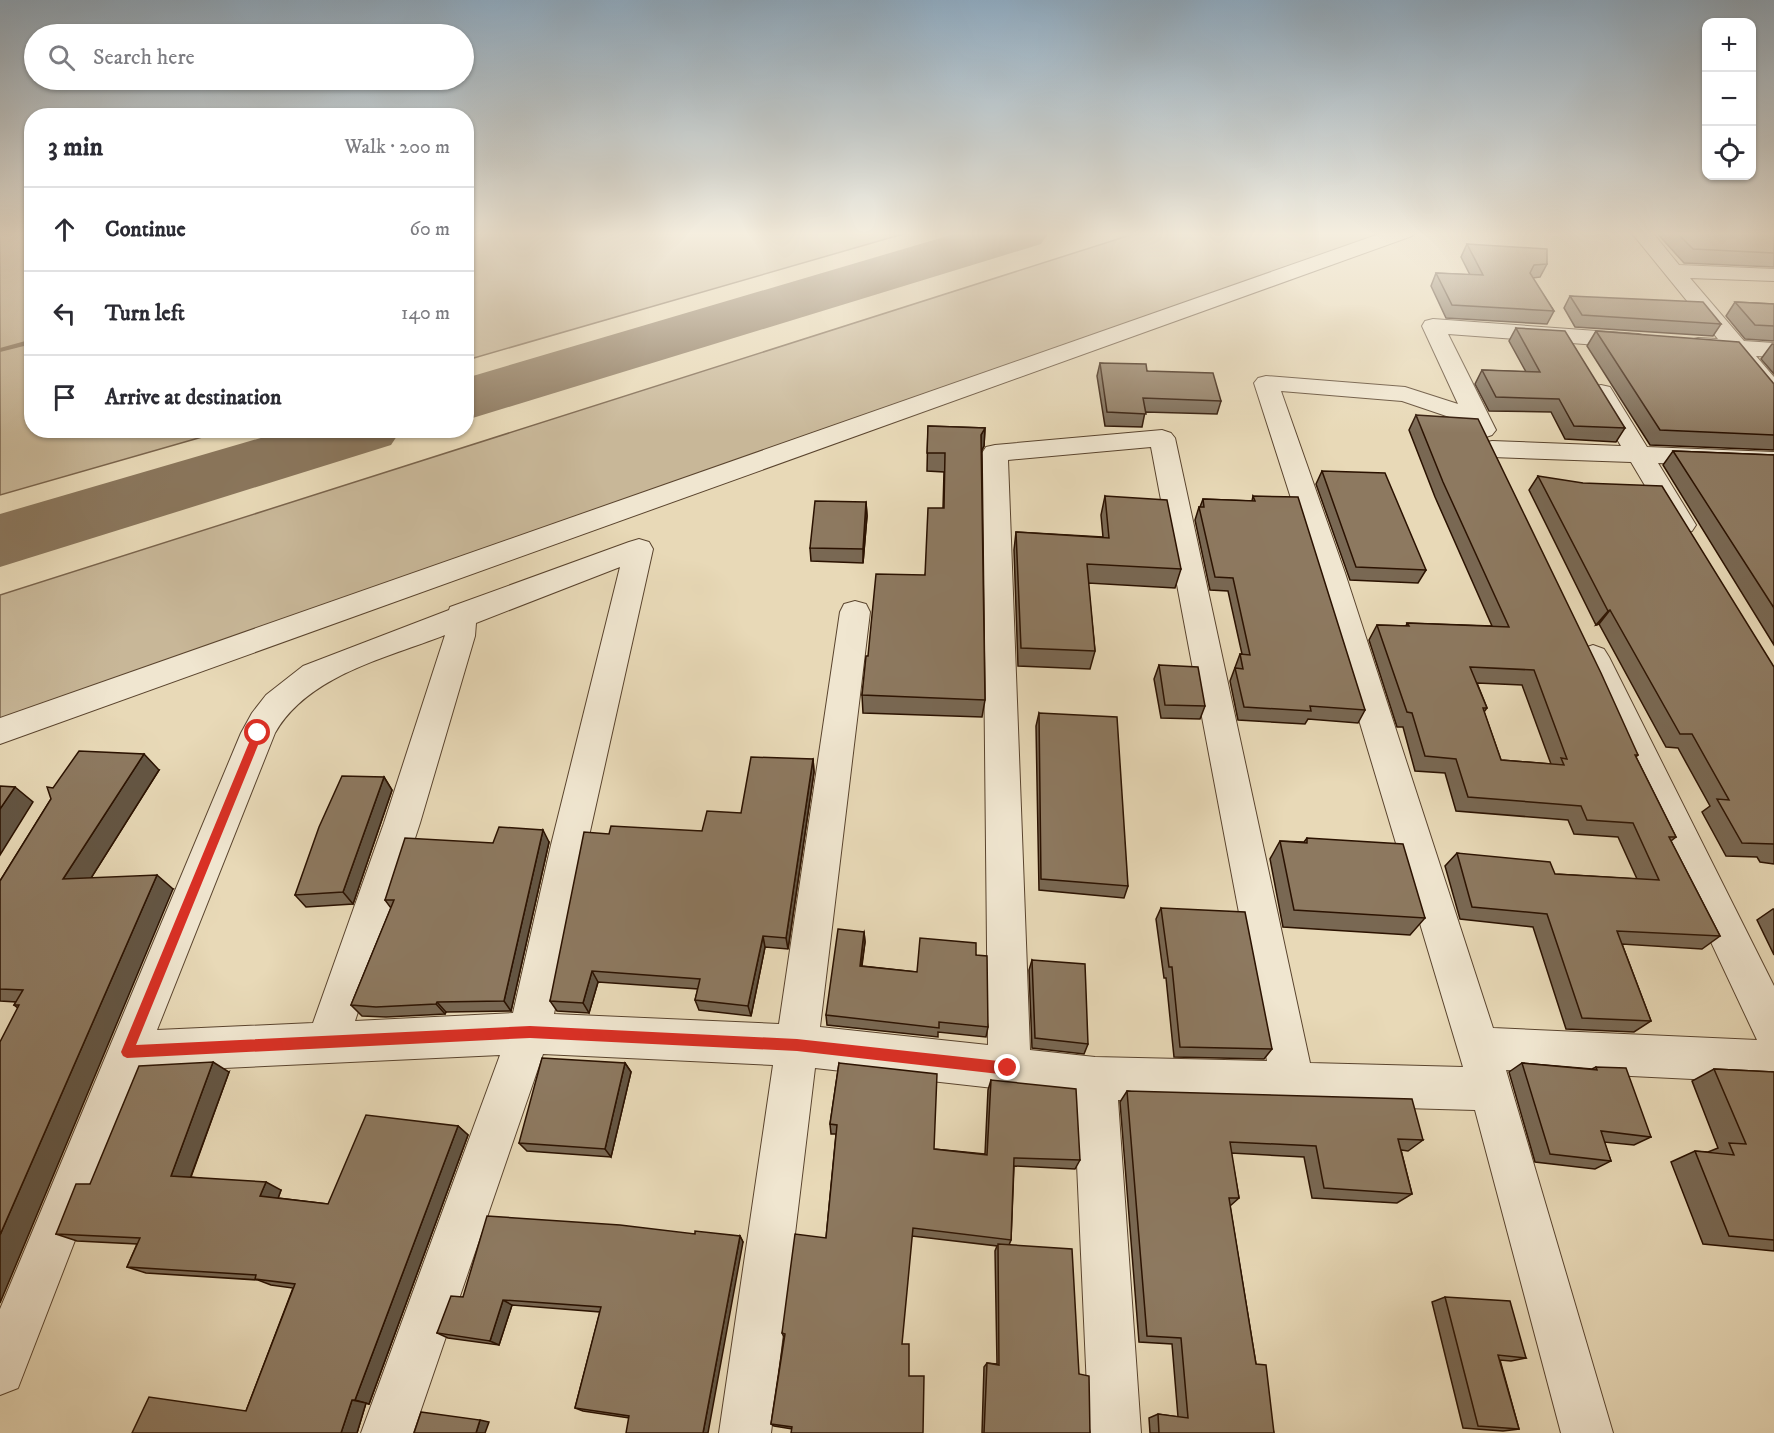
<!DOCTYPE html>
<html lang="en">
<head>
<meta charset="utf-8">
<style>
  body { margin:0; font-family:"IM FELL DW Pica",serif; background:#f7f7f7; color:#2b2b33 }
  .controls { position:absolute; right:18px; top:18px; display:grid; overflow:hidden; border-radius:12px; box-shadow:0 2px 4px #0004 }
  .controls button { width:54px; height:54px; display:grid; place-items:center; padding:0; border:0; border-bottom:2px solid #e1e1e2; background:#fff; color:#2b2b33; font:30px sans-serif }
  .stop { position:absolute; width:18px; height:18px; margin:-14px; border:4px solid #d93025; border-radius:50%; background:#fff }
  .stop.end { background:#d93025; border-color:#fff; box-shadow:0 2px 6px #0008 }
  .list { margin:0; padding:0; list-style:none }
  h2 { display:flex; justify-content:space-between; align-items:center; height:78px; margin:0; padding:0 24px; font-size:26px }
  h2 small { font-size:20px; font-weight:400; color:#7c7c81 }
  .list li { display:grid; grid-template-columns:39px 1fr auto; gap:18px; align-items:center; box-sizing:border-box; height:84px; padding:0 24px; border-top:2px solid #e1e1e2 }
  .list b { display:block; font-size:22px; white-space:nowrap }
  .list em { font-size:20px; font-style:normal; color:#7c7c81 }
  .icon { flex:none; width:33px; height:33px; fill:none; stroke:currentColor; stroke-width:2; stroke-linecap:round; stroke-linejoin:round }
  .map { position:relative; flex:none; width:1774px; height:1433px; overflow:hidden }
  .search { position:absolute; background:#fff; box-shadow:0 2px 4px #0004; left:24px; top:24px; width:450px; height:66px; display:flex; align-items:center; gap:15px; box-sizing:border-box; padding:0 21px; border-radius:33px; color:#7c7c81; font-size:22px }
  .panel { position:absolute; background:#fff; box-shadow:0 2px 4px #0004; left:24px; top:108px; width:450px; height:330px; border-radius:24px }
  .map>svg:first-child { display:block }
  .green { fill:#c8b798; stroke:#7a644c; stroke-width:1.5 }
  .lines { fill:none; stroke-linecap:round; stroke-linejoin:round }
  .stream { fill:#766149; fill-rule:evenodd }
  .taxiway { fill:#8a765c; fill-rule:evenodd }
  .minor-casing { stroke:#5a442e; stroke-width:2 }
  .minor { fill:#f0e6d0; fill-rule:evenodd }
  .wall { fill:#796853; stroke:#2b1201; stroke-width:1.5; fill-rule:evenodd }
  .shaded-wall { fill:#635543; stroke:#2b1201; stroke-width:1.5 }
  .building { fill:#8d7960; stroke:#2b1201; stroke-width:1.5; fill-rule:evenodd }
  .route { fill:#d93025 }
</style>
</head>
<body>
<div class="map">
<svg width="1774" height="1433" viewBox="0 0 1774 1433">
  <rect width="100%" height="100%" fill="#e8d9b7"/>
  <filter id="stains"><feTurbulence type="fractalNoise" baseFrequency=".00333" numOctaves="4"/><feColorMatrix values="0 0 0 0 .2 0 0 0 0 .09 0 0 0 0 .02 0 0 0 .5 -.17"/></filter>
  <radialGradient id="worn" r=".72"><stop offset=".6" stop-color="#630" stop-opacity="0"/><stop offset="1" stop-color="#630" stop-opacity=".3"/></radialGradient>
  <!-- green -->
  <g class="green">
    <polygon points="0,232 31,232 32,430 223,431 0,495"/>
    <polygon points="467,232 910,232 467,360"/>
    <polygon points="1140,232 1389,232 0,723 0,595"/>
  </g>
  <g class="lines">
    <!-- stream -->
    <polygon class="stream" points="29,340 32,340 32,344 0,352 0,348"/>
    <!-- taxiway -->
    <g class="taxiway">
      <polygon points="961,232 1049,232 1041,244 466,420 466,378"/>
      <polygon points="288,430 401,430 391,445 0,567 0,514"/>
    </g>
    <defs>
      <g id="minor">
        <polygon points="1385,232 1415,232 1412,236 0,744 0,718"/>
        <polygon points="1631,232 1652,232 1679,265 1774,269 1774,281 1690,278 1744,341 1774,343 1774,357 1756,356 1774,377 1774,399 1765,397 1730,354 1690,350 1687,345 1690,340 1698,338 1718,339"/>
        <path d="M 1433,319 L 1638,334 L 1646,336 L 1649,341 L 1646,346 L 1638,348 L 1448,334 L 1496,430 L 1492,435 L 1483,438 L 1474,435 L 1467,423 L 1402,401 L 1281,391 L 1345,573 L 1493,1028 L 1757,1040 L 1577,657 L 1582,649 L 1593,645 L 1604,649 L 1609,657 L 1774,986 L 1774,1083 L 1506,1070 L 1613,1433 L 1561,1433 L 1475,1110 L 1118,1100 L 1141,1433 L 1089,1433 L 1074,1097 L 815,1068 L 771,1433 L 719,1433 L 773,1065 L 543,1054 L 413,1433 L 361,1433 L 500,1055 L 140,1072 L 18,1388 L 0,1395 L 0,1309 L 241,733 L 252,713 L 266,695 L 303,666 L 449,610 L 450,607 L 629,542 L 639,539 L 649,542 L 653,549 L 587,845 L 554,1014 L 779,1024 L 840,612 L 844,604 L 855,601 L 866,604 L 870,612 L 820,1027 L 988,1045 L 982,453 L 986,447 L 995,445 L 1162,430 L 1171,433 L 1175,438 L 1310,1063 L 1463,1067 L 1315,573 L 1254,383 L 1258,378 L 1266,376 L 1405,387 L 1458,404 L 1422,326 L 1425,321 ZM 1151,447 L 1267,1061 L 1095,1057 L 1030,1050 L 1008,460 ZM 620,567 L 551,845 L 513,1013 L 355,1021 L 420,823 L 475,636 L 476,623 ZM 445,635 L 384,823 L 313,1023 L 157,1030 L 275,733 C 308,675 387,658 445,635 Z"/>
        <polygon points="1601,385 1610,387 1647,447 1774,452 1774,468 1658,463 1696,525 1692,531 1682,534 1672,531 1631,462 1492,457 1483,455 1479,449 1483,443 1492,441 1621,446 1589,392 1592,387"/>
      </g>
    </defs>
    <!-- minor casing -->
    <use href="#minor" class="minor-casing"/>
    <!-- minor -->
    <use href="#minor" class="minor"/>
  </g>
  <!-- wall -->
  <g class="wall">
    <polygon points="1656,232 1774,232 1774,267 1684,263"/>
    <polygon points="1467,244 1547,264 1540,277 1532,278 1554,311 1547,324 1446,318 1431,286 1436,273 1470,275 1461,257"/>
    <polygon points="1570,296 1721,324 1713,336 1575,327 1564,308"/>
    <polygon points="1735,302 1774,304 1774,341 1745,339 1726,316"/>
    <polygon points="1516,328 1625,428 1616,442 1565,439 1551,412 1489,411 1475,384 1482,370 1526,372 1509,341"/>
    <polygon points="1596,331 1774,384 1774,450 1650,445 1587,346"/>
    <polygon points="1772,344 1774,344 1774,374 1761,359"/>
    <polygon points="1100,363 1147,371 1221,401 1217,414 1145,412 1142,427 1105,426 1097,376"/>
    <path d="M 1416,415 L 1638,755 L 1636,757 L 1676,837 L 1671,841 L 1720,936 L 1702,949 L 1622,944 L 1651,1021 L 1634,1032 L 1566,1029 L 1533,927 L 1460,919 L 1445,866 L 1457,853 L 1555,874 L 1637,879 L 1618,837 L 1574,834 L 1568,820 L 1456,811 L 1445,773 L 1415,771 L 1403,727 L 1397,727 L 1369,640 L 1377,625 L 1406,626 L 1407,623 L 1492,626 L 1435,497 L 1409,430 ZM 1477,683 L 1522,685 L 1551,764 L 1501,760 L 1484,712 L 1487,708 Z"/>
    <polygon points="928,426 985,428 984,446 982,450 985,700 982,717 863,713 862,695 868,656 925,575 943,508 944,472 927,471"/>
    <polygon points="1673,451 1774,455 1774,645 1663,465"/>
    <polygon points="1322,471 1426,570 1418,583 1350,580 1316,484"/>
    <polygon points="1538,476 1774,667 1774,864 1760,862 1757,857 1726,856 1702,812 1710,806 1678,748 1666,747 1599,624 1596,625 1529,490"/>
    <polygon points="1105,496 1181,569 1175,588 1088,583 1095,651 1090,669 1018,666 1014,550 1016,532 1103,537 1101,515"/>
    <polygon points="1253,496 1365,710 1358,723 1308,719 1305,724 1238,720 1230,681 1240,654 1242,654 1228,591 1210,590 1195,520 1199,507 1200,507 1203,499 1252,501"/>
    <polygon points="866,502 867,516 863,563 811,561 810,548"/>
    <polygon points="1159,665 1205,706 1200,719 1161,718 1154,679"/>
    <polygon points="1039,713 1128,886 1124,898 1039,890 1036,726"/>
    <polygon points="813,759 814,772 788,949 765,947 751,1016 699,1010 695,1000 698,989 598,982 589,1013 557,1011 550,1001 609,834 702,831 741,813"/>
    <polygon points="159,770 91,878 173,889 18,1008 14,1005 16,1002 0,1001 0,881 51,799 53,788"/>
    <polygon points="384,777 392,790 353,904 306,907 295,895"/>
    <polygon points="1307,838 1425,918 1410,935 1283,927 1270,859 1280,841 1304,842"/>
    <polygon points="549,842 511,1011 446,1012 445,1014 386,1017 362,1016 351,1005 391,908 385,900 493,843"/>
    <polygon points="1161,908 1272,1049 1264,1059 1174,1057 1166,978 1164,978 1156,919"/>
    <polygon points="1773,909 1774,909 1774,955 1757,920"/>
    <polygon points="864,932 865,942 862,966 917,972 976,955 988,1027 986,1037 938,1032 938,1037 827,1025 826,1015"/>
    <polygon points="1032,960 1088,1044 1084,1054 1032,1048 1029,970"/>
    <polygon points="625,1063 631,1072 611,1157 527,1151 519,1143"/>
    <polygon points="839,1063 934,1149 985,1154 988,1090 991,1080 1080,1160 1075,1169 1014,1166 1011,1240 1009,1245 1079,1374 1090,1433 982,1433 984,1367 987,1363 997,1364 995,1251 997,1246 912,1236 792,1429 774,1426 771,1424 784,1337 782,1333 826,1238 836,1134 831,1134 830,1124"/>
    <polygon points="1522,1063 1592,1069 1596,1067 1651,1137 1634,1145 1604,1142 1611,1161 1595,1169 1535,1162 1509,1072"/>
    <polygon points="1714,1069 1774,1072 1774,1251 1703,1244 1671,1162 1695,1151 1708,1152 1718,1148 1692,1081"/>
    <polygon points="229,1072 191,1177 281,1190 278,1198 328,1204 458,1126 468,1135 369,1404 366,1403 357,1433 132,1433 246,1411 293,1288 271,1285 258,1280 146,1273 127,1267 137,1244 77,1241 56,1234 90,1184"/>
    <polygon points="1127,1091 1423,1140 1408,1151 1401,1150 1412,1194 1397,1203 1312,1198 1304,1157 1231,1153 1239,1198 1230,1206 1256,1364 1274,1433 1150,1433 1149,1418 1158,1414 1178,1417 1172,1344 1139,1342 1120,1102"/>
    <polygon points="695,1234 740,1236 743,1242 629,1418 583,1411 575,1408 600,1312 512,1305 499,1345 448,1338 437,1333 463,1297"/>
    <polygon points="1445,1297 1526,1358 1511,1361 1500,1360 1519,1429 1503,1431 1463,1428 1432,1302"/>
  </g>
  <!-- shaded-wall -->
  <g class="shaded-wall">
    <polygon points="985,428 984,446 980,453 981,435"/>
    <polygon points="866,502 867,516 863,563 863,549"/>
    <polygon points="1610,610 1599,624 1596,625 1608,611"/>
    <polygon points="144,754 159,770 81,894 63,879"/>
    <polygon points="813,759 814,772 788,949 786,938"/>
    <polygon points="384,777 392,790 353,904 343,892"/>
    <polygon points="15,787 33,802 0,855 0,809"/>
    <polygon points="543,830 549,842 511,1011 504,1001"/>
    <polygon points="157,875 173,889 0,1303 0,1235"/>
    <polygon points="864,932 865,942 860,976 860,966"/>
    <polygon points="763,936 765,947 751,1016 748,1006"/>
    <polygon points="592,971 598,982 589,1013 583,1003"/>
    <polygon points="437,1002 446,1012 445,1014 436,1004"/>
    <polygon points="213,1062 229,1072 188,1184 171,1176"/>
    <polygon points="625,1063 631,1072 611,1157 605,1149"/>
    <polygon points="458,1126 468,1135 369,1404 355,1400"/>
    <polygon points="266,1182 281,1190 276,1204 260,1196"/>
    <polygon points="740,1236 743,1242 708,1433 703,1433"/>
    <polygon points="503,1300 512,1305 499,1345 490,1341"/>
    <polygon points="352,1400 366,1403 357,1433 341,1433"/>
    <polygon points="480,1420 489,1422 485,1433 476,1433"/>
  </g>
  <!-- building -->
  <g class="building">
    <polygon points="1676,232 1774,232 1774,253 1693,249"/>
    <polygon points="1467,244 1547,249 1547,264 1534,265 1530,273 1554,311 1452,305 1436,273 1483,275"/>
    <polygon points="1570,296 1703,302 1721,324 1582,315"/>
    <polygon points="1735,302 1774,304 1774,326 1755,325"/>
    <polygon points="1516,328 1565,331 1625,428 1574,426 1559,399 1496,397 1482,370 1540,372"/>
    <polygon points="1596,331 1739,342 1774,384 1774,435 1660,430"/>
    <polygon points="1100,363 1146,364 1147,371 1213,373 1221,401 1143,398 1146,414 1107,412"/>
    <path d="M 1416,415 L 1478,419 L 1601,673 L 1638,755 L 1635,755 L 1676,837 L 1669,837 L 1720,936 L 1617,931 L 1651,1021 L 1582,1018 L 1547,914 L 1472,907 L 1457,853 L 1550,862 L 1555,874 L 1659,880 L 1633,823 L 1587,820 L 1581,806 L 1468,797 L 1456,759 L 1425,756 L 1412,713 L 1407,712 L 1377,625 L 1409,626 L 1407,623 L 1509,627 L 1443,482 ZM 1470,667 L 1534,670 L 1567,759 L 1561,758 L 1564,765 L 1501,760 L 1483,708 L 1487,708 Z"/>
    <polygon points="928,426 985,428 981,435 985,700 862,695 866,656 868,656 876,574 925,575 928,508 944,508 945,453 927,453"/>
    <polygon points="1673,451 1774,455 1774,608"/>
    <polygon points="1322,471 1385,473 1426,570 1356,567"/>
    <polygon points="1538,476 1583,483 1662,486 1774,667 1774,844 1742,843 1717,799 1729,800 1692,734 1680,734 1610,610 1608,611"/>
    <polygon points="1105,496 1167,500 1181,569 1087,564 1095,651 1021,648 1016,532 1109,538"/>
    <polygon points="1253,496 1298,497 1365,710 1310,706 1311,711 1244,707 1235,668 1243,669 1240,654 1250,655 1233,578 1215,577 1199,507 1204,507 1203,499 1255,501"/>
    <polygon points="815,501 866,502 863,549 810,548"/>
    <polygon points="1159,665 1198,667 1205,706 1165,705"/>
    <polygon points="1039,713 1117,717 1128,886 1041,879"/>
    <polygon points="79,751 144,754 63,879 157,875 0,1235 0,1042 19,1005 14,1005 23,990 0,989 0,881 51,799 47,787 53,788"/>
    <polygon points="751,757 813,759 786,938 763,936 748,1006 695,1000 700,979 592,971 583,1003 550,1001 584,832 609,834 611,826 702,831 707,811 741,813"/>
    <polygon points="342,776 384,777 343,892 295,895 319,827"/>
    <polygon points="0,786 15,787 0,809"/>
    <polygon points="499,827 543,830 504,1001 437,1002 436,1004 376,1007 351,1005 394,900 385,900 405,838 493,843"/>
    <polygon points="1307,838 1403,844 1425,918 1294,910 1280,841 1307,843"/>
    <polygon points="1161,908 1245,912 1272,1049 1180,1047 1172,967 1169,967"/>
    <polygon points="838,929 864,932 860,966 917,972 920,938 976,943 976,955 987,956 988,1027 939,1022 939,1028 826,1015"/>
    <polygon points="1032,960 1085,964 1088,1044 1035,1038"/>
    <polygon points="542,1058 625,1063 605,1149 519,1143"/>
    <polygon points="213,1062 171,1176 266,1182 260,1196 328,1204 366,1115 458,1126 355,1400 352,1400 341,1433 132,1433 149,1397 246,1411 295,1284 255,1279 256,1275 127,1267 140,1238 56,1234 76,1184 90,1184 139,1066"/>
    <polygon points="839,1063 937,1074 934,1149 987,1155 991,1080 1076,1089 1080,1160 1014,1158 1011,1240 913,1228 902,1344 909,1344 909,1376 924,1376 923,1433 791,1433 792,1427 771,1424 785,1334 782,1333 795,1234 826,1238 837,1125 830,1124"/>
    <polygon points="1522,1063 1597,1070 1596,1067 1626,1068 1651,1137 1601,1131 1611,1161 1550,1154"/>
    <polygon points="1714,1069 1774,1072 1774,1240 1729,1236 1695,1151 1734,1155 1729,1143 1746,1144"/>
    <polygon points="1127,1091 1412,1099 1423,1140 1398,1139 1412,1194 1324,1188 1316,1146 1230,1142 1239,1198 1229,1198 1256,1364 1266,1365 1274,1433 1159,1433 1158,1414 1188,1418 1181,1338 1147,1336"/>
    <polygon points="487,1216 620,1225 695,1234 695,1231 740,1236 703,1433 626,1433 629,1416 575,1408 601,1307 503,1300 490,1341 437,1333 451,1296 463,1297"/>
    <polygon points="998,1244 1072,1249 1079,1374 1089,1376 1090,1433 984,1433 987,1363 999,1365"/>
    <polygon points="1445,1297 1510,1301 1526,1358 1498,1355 1519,1429 1478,1426"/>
    <polygon points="421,1412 480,1420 476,1433 414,1433"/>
  </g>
  <!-- sky -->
  <linearGradient id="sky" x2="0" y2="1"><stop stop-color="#8ea8bc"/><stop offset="0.54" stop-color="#f5eedf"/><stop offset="1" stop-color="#f5eedf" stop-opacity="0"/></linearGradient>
  <rect width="1774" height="433" fill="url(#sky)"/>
  <!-- route -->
  <polygon class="route" points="258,729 263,733 136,1045 530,1026 797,1039 1008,1062 1013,1064 1015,1068 1013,1073 1008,1075 797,1051 530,1038 127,1058 123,1056 121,1052 253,733"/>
  <rect width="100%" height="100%" filter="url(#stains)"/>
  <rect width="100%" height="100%" fill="url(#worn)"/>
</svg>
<div class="controls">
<button>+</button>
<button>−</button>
<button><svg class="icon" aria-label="locate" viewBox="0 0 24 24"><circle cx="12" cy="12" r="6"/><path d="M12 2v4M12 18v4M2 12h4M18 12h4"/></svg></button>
</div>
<div class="stop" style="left:258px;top:733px"></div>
<div class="stop end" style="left:1008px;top:1068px"></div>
<div class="search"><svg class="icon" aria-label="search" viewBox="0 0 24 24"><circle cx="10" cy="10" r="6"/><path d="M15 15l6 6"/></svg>Search here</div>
<section class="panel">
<h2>3 min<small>Walk · 200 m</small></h2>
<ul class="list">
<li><svg class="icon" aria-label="ahead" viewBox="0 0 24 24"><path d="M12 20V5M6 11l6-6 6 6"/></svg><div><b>Continue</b></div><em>60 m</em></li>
<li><svg class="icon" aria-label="left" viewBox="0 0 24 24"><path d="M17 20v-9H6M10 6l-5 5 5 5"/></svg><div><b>Turn left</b></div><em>140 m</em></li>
<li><svg class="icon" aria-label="arrive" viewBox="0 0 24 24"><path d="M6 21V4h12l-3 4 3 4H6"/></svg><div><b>Arrive at destination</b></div></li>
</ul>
</section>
</div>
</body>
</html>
